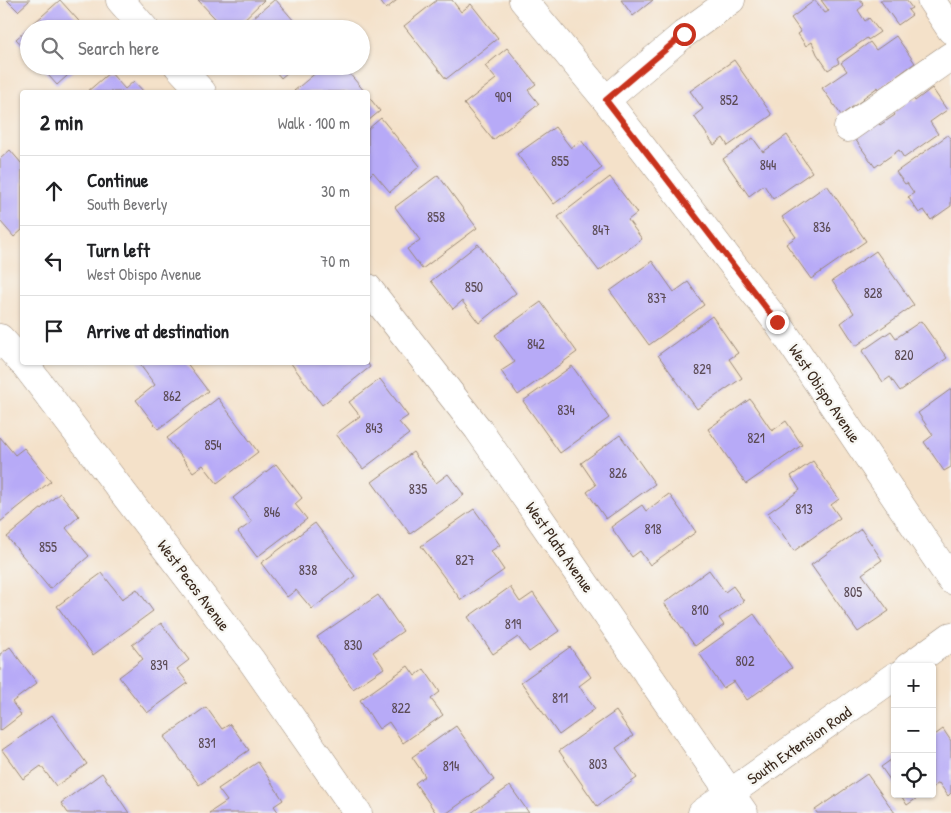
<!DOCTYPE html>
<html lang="en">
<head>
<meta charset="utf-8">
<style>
  body { margin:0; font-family:"Patrick Hand",sans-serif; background:#f6f6f6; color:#202124 }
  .controls { position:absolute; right:15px; bottom:15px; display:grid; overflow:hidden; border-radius:5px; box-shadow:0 1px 4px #0004 }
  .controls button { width:45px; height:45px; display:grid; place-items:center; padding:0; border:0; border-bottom:1px solid #e0e0e0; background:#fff; color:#202124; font:25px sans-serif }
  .stop { position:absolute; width:15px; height:15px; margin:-11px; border:4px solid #c8321e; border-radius:50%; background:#fff }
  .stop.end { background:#c8321e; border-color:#fff; box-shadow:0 1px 5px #0008 }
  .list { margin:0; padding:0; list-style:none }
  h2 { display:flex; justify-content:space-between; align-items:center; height:65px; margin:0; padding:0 20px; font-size:21px }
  h2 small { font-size:16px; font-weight:400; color:#757577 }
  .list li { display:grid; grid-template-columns:32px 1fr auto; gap:15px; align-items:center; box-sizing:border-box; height:70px; padding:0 20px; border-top:1px solid #e0e0e0 }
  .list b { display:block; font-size:19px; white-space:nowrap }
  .list p { margin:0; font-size:16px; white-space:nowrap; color:#757577 }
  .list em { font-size:16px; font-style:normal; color:#757577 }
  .icon { flex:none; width:28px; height:28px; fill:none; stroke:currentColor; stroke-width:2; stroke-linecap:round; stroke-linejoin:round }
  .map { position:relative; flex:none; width:951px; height:813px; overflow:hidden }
  .search { position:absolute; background:#fff; box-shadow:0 1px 4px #0004; left:20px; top:20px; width:350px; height:55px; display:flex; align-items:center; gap:12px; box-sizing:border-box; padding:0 18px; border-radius:28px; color:#757577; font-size:19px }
  .panel { position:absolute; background:#fff; box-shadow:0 1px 4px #0004; left:20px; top:90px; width:350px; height:275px; border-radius:5px }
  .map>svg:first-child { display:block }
  .building { fill:#b7aaf7 }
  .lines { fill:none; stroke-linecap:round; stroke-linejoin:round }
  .minor-casing { stroke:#988674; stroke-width:29 }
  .minor { stroke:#fff; stroke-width:28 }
  .route { stroke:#c8321e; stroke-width:6 }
  .labels { text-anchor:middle; stroke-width:4.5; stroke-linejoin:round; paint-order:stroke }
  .number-label { font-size:14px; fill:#5a4a54 }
  .street-label { font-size:16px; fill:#3b2a1e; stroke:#f6f6f2 }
</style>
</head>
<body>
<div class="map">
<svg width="951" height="813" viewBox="0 0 951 813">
  <rect width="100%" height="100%" fill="#f6f6f2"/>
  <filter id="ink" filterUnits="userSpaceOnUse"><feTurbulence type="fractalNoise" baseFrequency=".02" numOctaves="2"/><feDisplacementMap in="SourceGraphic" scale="10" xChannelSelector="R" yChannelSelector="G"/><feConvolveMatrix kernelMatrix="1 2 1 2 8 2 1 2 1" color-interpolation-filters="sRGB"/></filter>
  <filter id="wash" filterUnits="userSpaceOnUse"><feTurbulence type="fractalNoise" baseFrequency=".0096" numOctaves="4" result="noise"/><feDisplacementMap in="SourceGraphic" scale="20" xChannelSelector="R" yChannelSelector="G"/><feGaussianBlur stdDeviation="1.12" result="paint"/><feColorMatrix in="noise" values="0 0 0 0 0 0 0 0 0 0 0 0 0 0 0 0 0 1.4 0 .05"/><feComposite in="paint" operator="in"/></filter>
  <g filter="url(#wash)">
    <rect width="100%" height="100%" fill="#f4e1c9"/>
    <g id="blocks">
      <!-- building -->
      <g class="building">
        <polygon points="7,0 30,0 18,11"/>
        <polygon points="60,0 86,29 29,29 29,53 16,39"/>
        <polygon points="198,0 264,0 234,29 225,29"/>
        <polygon points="274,0 276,0 301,29 240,29"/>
        <polygon points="379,0 397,0 386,9"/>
        <polygon points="437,0 452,0 461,12 471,4 498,38 446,79 404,26"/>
        <polygon points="621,0 653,0 633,16"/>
        <polygon points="815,0 825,13 829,11 821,0 861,0 864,5 858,10 865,21 869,18 880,32 868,40 867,38 837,59 839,63 828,70 817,54 812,42 806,46 798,34 801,32 791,18"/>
        <polygon points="880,0 906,0 912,8 908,10 912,15 898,25"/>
        <polygon points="896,36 915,63 879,89 878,87 863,98 864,99 841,115 822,88 847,71 841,63 870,42 876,50"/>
        <polygon points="507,48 536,84 528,90 539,104 493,140 464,104 496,79 485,66"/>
        <polygon points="734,60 772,115 728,146 723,138 714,145 694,116 703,109 690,91"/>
        <polygon points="40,66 78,66 57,85"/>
        <polygon points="271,66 295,66 281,78"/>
        <polygon points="324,66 343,66 365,92 295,92 294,91"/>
        <polygon points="110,72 125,89 134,81 144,92 87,92"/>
        <polygon points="932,88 947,110 930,122 938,134 904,158 899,150 875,167 855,139 878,123 880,125 895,115 893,112 913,98 915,101"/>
        <polygon points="368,96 380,111 368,121"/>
        <polygon points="381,118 420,166 390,192 373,172 368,177 368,129"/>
        <polygon points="555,127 571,148 581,140 602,168 554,204 517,154"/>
        <polygon points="787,135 812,172 773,199 764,185 749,196 723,159 753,138 763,152"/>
        <polygon points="948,135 951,140 951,206 931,220 924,210 919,213 908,197 914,193 907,183 905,184 896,172"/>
        <polygon points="10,150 22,164 22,230 14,237 0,221 0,159"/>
        <polygon points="438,175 477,228 422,269 407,249 420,240 395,207"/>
        <polygon points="610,177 637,213 628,220 642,239 599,271 558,217"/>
        <polygon points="827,185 866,241 811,279 786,244 796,237 782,217"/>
        <polygon points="478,244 516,293 479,323 462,301 453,309 431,281"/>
        <polygon points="876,251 914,305 856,346 841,323 854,313 832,281"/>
        <polygon points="652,261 674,292 688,282 704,305 649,345 610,291"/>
        <polygon points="541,302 577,352 518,395 501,371 515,362 495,335"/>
        <polygon points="712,316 738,353 729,359 742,378 697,409 658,355"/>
        <polygon points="921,321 947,358 900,391 890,377 883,382 862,351 891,331 896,338"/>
        <polygon points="138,362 186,362 208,391 158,429 136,400 155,385"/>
        <polygon points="290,362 367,362 370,367 322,405"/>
        <polygon points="572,366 609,418 560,453 523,401"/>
        <polygon points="380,379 408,416 399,422 409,434 363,469 336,434 360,416 349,402"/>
        <polygon points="951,389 951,467 944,471 924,442 933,435 918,413"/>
        <polygon points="218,398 258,452 217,483 203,465 193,472 167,438"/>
        <polygon points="750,399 772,431 786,421 802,445 746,484 708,429"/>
        <polygon points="620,435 655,484 606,519 587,492 596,485 581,463"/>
        <polygon points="0,437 15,455 24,448 51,481 0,522"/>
        <polygon points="413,452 436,483 448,474 464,495 410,534 372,482"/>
        <polygon points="813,461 839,499 831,505 840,518 794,551 768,513 800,490 791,476"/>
        <polygon points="276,464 302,498 295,504 307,519 257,557 238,532 252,522 233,498"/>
        <polygon points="60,493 79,516 66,528 89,556 50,589 7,537"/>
        <polygon points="669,494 696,532 650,565 640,551 632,557 611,527 642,505 646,511"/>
        <polygon points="474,509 500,545 491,551 504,570 461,600 421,546"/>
        <polygon points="315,523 355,576 312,609 296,590 287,597 261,563"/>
        <polygon points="861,529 882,560 862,574 889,611 858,632 811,565"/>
        <polygon points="709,570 725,592 733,586 744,601 719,618 724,625 695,646 664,603"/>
        <polygon points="102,573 122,599 137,589 153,611 93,655 57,606"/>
        <polygon points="510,587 520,602 533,593 559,631 529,652 518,637 493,654 468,617"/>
        <polygon points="378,595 403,631 373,652 384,668 353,689 317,637"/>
        <polygon points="754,614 792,668 747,700 734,681 723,688 699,653"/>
        <polygon points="161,623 189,660 177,669 188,683 147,713 119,677 143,659 132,645"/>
        <polygon points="10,647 37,683 12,702 21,715 0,731 0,654"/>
        <polygon points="570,647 591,677 579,686 595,709 559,735 521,682"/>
        <polygon points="408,666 415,676 424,669 440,692 431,699 443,715 403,743 389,722 379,729 360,700"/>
        <polygon points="206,707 222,729 230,724 249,750 199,785 164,737"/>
        <polygon points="616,711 633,736 616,748 637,778 597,806 559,751"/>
        <polygon points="52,715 87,764 56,786 41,766 23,779 2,750"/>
        <polygon points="456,726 494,780 447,813 436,813 415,783 425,776 412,757"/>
        <polygon points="943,729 951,741 951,793 948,796 939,783 932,788 932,737"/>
        <polygon points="895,757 895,787 881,767"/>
        <polygon points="258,762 283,800 274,806 279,813 209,813 227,801 218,789"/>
        <polygon points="102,773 129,813 68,813 61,803"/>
        <polygon points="867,774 895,813 817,813 815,810"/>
        <polygon points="510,786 529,813 471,813"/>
        <polygon points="900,794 923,794 907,805"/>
      </g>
    </g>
  </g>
  <g filter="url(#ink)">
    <use href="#blocks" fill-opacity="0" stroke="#988674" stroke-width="1"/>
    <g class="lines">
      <defs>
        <g id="minor">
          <polyline points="120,0 145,29"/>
          <polyline points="523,0 606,100 777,322 951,580"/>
          <polyline points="931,0 951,30"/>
          <polyline points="178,66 202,92"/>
          <polyline points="606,100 684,34 731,0"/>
          <polyline points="848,128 951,56"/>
          <polyline points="368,288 478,429 744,813"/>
          <polyline points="0,338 22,362"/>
          <polyline points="23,362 251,660 358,813"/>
          <polyline points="908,667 951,636"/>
          <polyline points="702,813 895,676"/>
        </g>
      </defs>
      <!-- minor casing -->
      <use href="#minor" class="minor-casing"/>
      <!-- minor -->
      <use href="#minor" class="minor"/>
    </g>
  </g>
  <g class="lines" filter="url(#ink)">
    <!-- route -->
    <polyline class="route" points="684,34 606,100 777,322"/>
  </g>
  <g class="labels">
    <!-- number labels -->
    <g class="number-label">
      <text x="503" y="102">909</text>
      <text x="729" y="105">852</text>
      <text x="560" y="166">855</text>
      <text x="768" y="170">844</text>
      <text x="436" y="222">858</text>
      <text x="822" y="232">836</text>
      <text x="601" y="235">847</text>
      <text x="474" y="292">850</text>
      <text x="873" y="298">828</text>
      <text x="657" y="303">837</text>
      <text x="536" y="349">842</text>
      <text x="904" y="360">820</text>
      <text x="702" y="374">829</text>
      <text x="172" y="401">862</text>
      <text x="566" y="415">834</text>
      <text x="374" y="433">843</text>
      <text x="756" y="443">821</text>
      <text x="213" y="450">854</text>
      <text x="618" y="478">826</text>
      <text x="418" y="494">835</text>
      <text x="804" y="514">813</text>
      <text x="272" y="517">846</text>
      <text x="653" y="534">818</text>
      <text x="48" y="552">855</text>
      <text x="465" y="565">827</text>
      <text x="308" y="575">838</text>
      <text x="853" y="597">805</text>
      <text x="700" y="615">810</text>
      <text x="513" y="629">819</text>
      <text x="353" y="650">830</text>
      <text x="745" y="666">802</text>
      <text x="159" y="670">839</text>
      <text x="560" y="703">811</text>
      <text x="401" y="713">822</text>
      <text x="207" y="748">831</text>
      <text x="598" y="769">803</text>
      <text x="451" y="771">814</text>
    </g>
    <!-- street labels -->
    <g class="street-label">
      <text transform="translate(825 393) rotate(56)" y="6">West Obispo Avenue</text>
      <text transform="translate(560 547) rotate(55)" y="6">West Plata Avenue</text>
      <text transform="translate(194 585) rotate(53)" y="6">West Pecos Avenue</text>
      <text transform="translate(799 745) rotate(-35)" y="6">South Extension Road</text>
    </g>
  </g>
</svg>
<div class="controls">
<button>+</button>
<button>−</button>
<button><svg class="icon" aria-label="locate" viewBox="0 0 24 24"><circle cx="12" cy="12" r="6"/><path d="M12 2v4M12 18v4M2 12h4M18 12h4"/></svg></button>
</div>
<div class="stop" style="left:684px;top:34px"></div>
<div class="stop end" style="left:777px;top:322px"></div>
<div class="search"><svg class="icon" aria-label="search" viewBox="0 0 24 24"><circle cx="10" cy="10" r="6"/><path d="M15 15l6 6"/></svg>Search here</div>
<section class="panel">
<h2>2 min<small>Walk · 100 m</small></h2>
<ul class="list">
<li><svg class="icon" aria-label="ahead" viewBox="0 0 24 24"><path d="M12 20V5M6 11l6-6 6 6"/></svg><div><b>Continue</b><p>South Beverly</p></div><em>30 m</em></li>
<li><svg class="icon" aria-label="left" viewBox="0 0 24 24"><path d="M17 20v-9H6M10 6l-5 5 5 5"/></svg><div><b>Turn left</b><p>West Obispo Avenue</p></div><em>70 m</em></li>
<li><svg class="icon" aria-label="arrive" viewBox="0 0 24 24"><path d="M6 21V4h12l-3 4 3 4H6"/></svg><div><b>Arrive at destination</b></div></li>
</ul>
</section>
</div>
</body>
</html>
